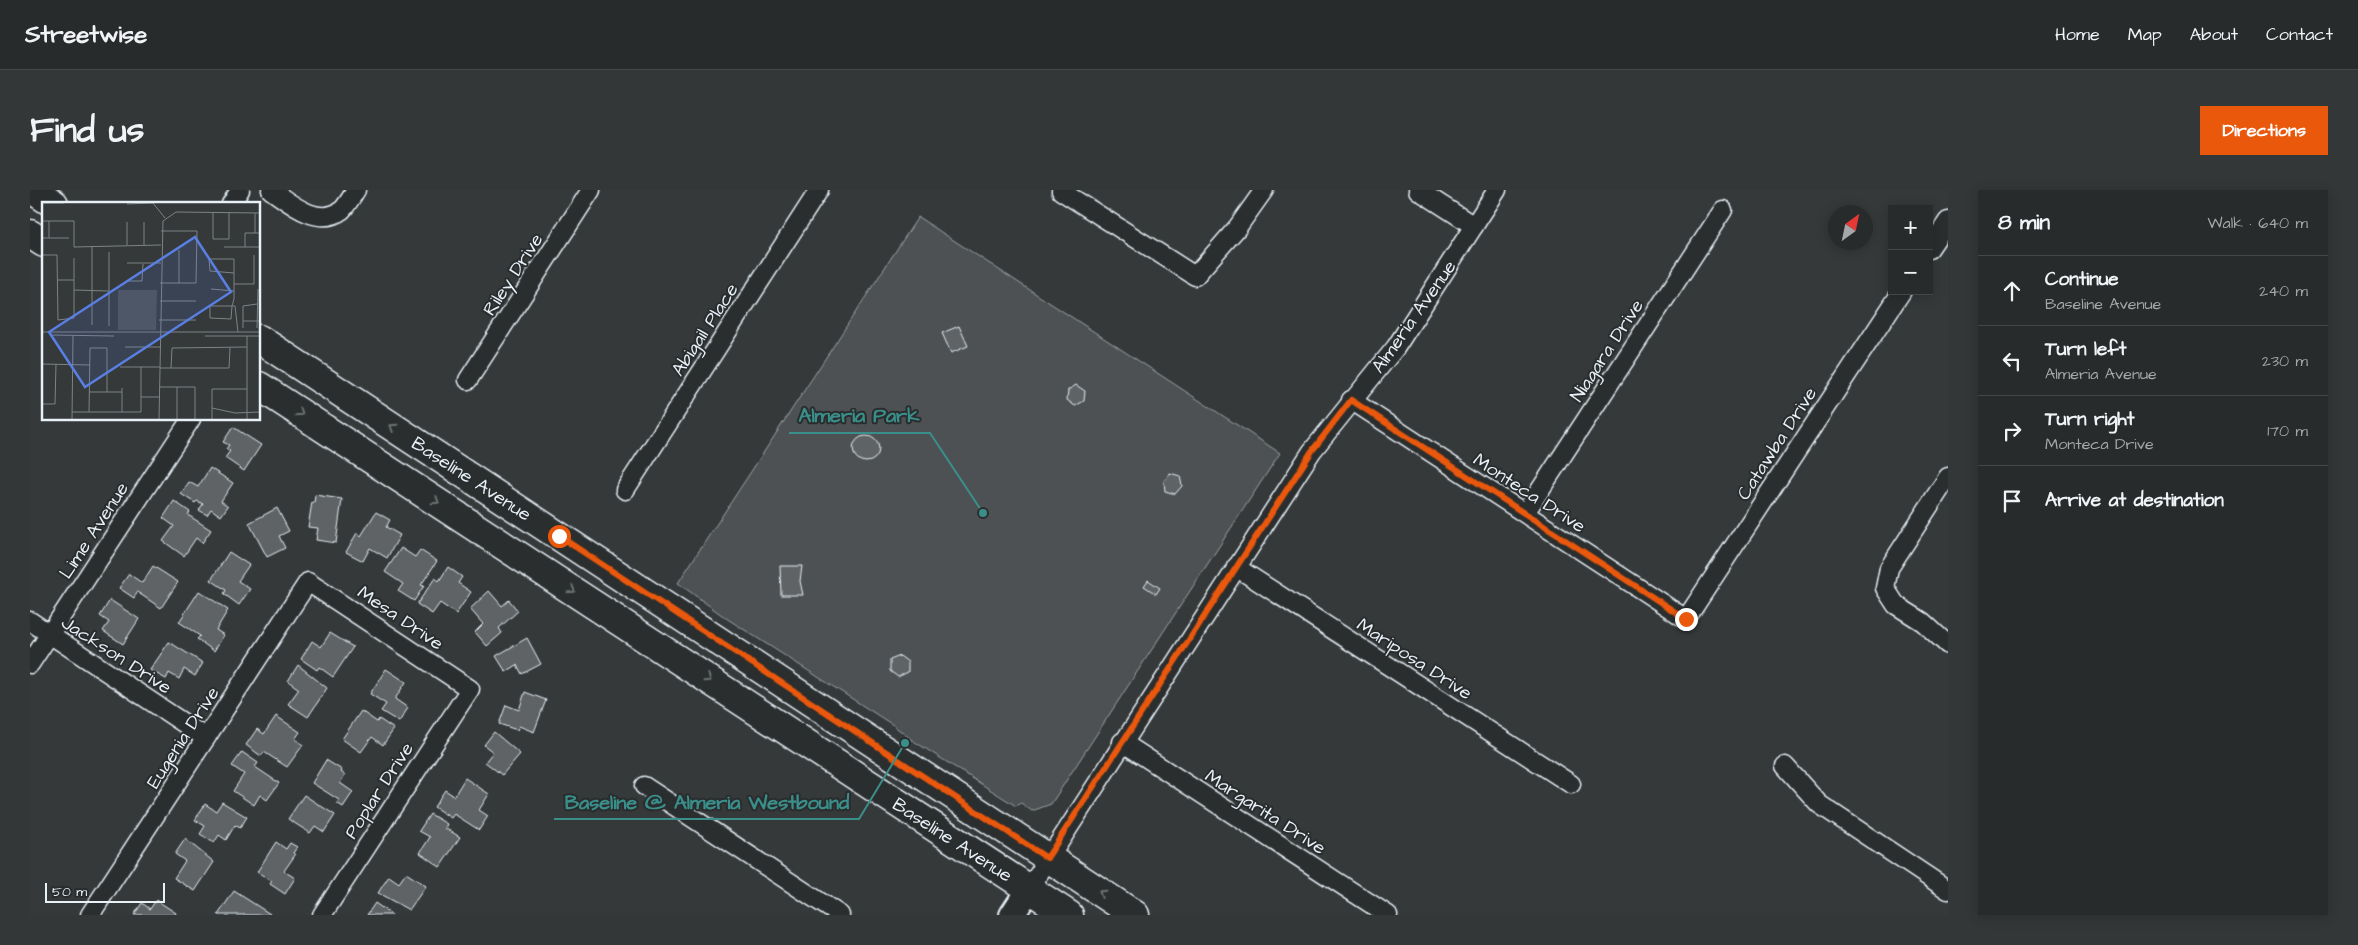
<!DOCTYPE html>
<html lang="en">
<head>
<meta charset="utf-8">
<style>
  body { margin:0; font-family:"Architects Daughter",sans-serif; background:#343738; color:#f1f3f6 }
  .controls { position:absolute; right:15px; top:15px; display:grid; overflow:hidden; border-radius:0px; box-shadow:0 2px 12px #0003 }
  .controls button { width:45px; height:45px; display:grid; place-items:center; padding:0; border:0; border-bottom:1px solid #444748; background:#282b2c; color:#f1f3f6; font:25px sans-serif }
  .compass { position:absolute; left:1798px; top:15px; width:45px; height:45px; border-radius:50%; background:#282b2c; box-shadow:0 2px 12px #0003; rotate:33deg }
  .scale { position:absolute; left:15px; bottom:12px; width:120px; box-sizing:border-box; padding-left:5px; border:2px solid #e8f1f8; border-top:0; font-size:14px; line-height:18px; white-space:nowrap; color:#e8f1f8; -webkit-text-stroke:4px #2a2d2e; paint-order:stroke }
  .stop { position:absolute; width:15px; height:15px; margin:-11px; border:4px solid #ea580c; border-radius:50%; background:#fff }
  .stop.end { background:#ea580c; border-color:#fff; box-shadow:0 1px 5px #0008 }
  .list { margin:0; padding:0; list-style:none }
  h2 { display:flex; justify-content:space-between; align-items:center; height:65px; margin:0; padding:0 20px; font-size:21px }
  h2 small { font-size:16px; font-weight:400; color:#a5a7a9 }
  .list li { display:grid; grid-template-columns:32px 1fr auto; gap:15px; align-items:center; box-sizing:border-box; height:70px; padding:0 20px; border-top:1px solid #444748 }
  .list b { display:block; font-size:19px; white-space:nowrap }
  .list p { margin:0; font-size:16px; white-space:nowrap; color:#a5a7a9 }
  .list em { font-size:16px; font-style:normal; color:#a5a7a9 }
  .icon { flex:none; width:28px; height:28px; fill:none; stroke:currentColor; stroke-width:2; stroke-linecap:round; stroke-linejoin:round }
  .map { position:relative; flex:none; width:1918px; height:725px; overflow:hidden; border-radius:0px }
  header { display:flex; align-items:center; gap:30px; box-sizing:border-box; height:70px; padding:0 25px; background:#282b2c; border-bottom:1px solid #444748 }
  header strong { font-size:24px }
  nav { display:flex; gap:28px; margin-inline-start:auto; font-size:18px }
  .intro { display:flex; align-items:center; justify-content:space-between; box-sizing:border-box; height:120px; padding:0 30px }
  h1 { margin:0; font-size:35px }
  .button { padding:12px 22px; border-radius:0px; background:#ea580c; color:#fff; font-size:18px; font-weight:700 }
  main { display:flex; gap:30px; padding:0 30px }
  aside { flex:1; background:#282b2c; border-radius:0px; box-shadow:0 2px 12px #0003 }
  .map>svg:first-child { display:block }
  .green { fill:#4d5152; stroke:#9aa1a5 }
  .building { fill:#5f6365; stroke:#e8f1f8 }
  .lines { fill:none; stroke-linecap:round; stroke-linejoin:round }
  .street-casing { stroke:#e8f1f8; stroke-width:21 }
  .secondary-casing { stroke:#e8f1f8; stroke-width:28 }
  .primary-casing { stroke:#e8f1f8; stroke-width:31 }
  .street { stroke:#2a2d2e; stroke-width:18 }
  .secondary { stroke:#2a2d2e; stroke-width:24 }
  .primary { stroke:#2a2d2e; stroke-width:28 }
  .oneway { stroke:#6c7275 }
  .route { stroke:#ea580c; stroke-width:6 }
  .labels { text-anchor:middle; stroke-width:4; stroke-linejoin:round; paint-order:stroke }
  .street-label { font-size:19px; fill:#e8f1f8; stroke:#2a2d2e }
  .inset-road { fill:none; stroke:#7d8386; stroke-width:1 }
  .view { fill:#5a7fe2; fill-opacity:0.15; stroke:#5a7fe2; stroke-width:2.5 }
  .inset-edge { fill:none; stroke:#e8f1f8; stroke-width:2.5 }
  .leader { fill:none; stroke:#3a8f8a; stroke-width:2 }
  .callout-dot { fill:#3a8f8a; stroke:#2a2d2e; stroke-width:2 }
  .callout-label { font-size:20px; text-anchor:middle; font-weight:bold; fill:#3a8f8a; stroke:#2a2d2e; stroke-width:4; stroke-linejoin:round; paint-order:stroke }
</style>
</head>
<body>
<header>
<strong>Streetwise</strong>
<nav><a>Home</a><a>Map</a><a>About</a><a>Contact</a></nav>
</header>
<div class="intro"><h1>Find us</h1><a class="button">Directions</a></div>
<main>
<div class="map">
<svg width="1918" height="725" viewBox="0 0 1918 725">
  <rect width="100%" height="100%" fill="#35393a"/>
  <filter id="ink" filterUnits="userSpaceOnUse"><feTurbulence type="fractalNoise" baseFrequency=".02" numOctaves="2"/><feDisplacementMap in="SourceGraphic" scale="10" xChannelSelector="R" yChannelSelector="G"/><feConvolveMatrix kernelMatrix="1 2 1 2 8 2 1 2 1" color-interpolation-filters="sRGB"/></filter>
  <g filter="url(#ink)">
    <!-- green -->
    <polygon class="green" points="888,27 1250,263 1021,614 1002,621 991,613 986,616 882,550 863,535 696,428 648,393"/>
    <!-- building -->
    <g class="building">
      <polygon points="929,136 938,156 921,163 912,143"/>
      <polygon points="1046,195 1055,201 1054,211 1045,216 1037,210 1038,200"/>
      <polygon points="203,237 231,255 214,281 195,268 200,261 196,259 199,255 193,252"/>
      <circle cx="836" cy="259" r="13"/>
      <polygon points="180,278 203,293 191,311 198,316 191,326 181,319 177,325 169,320 173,314 167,311 165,313 151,304 159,292 168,297"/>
      <polygon points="1140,283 1150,286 1152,296 1145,304 1135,301 1134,291"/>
      <polygon points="285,305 312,309 306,353 286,350 288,338 278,337 282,312 284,313"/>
      <polygon points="144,311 160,322 158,325 181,340 172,353 166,348 154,366 133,351 144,336 133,328"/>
      <polygon points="247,318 259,341 249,346 255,358 237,367 219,333"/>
      <polygon points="346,322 360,330 356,337 370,345 357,368 340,358 333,371 316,362 327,343 331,346"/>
      <polygon points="371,358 385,367 390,360 407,371 391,395 394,396 384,411 368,401 373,394 355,382"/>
      <polygon points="199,362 219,375 208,391 220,399 209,415 194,404 196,400 181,390"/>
      <polygon points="123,376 148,392 131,418 107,402 104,408 89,398 99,384 112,393"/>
      <polygon points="750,376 772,376 770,391 773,405 751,405"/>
      <polygon points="418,377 432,387 428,393 441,402 426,424 410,413 402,424 387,414 405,388 409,391"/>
      <polygon points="1118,390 1130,398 1126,404 1114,396"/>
      <polygon points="169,401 198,420 186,440 194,445 184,461 167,449 170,446 149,432"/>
      <polygon points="459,401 472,416 479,410 488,421 469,438 472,443 457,456 445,442 453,434 440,419"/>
      <polygon points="80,410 109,429 93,454 73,441 79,432 70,426"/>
      <polygon points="300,443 323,457 303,487 289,477 287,480 271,469 282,451 291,457"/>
      <polygon points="497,448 511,474 492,484 487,475 476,482 466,466"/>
      <polygon points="139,452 173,473 165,486 154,479 149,489 139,483 136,489 120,480"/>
      <polygon points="870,466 878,472 878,482 868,487 860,481 860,470"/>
      <polygon points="268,475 297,498 278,527 258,514 269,499 258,491"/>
      <polygon points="356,479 376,492 365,509 378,518 369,532 351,521 356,514 340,504"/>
      <polygon points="495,502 516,510 504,542 489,536 487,540 469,534 476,515 489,520"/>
      <polygon points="331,521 347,532 349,529 364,539 353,555 342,547 331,562 312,549"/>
      <polygon points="246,526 270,542 265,549 273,555 257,577 234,562 231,566 216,555 227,539 234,544"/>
      <polygon points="464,542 490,564 472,585 455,572 463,562 454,555"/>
      <polygon points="212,562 228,573 225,577 249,593 237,610 230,605 224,615 203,601 214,584 202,576"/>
      <polygon points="296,570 312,580 311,582 315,585 310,593 323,602 313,617 307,613 309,610 282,593"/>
      <polygon points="435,588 459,604 449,620 458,626 449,640 424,624 421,628 404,617 415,600 424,606"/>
      <polygon points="274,605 305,625 294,642 285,636 280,643 258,629"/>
      <polygon points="192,612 217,627 210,638 205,635 196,650 189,645 184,653 170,644 175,636 165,630 175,614 186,621"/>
      <polygon points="400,624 417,634 415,638 430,647 410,677 390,663 400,647 389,641"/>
      <polygon points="155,649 184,672 165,701 144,688 155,671 145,664"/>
      <polygon points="246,652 256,659 260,653 267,657 263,663 265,665 254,681 265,688 255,704 240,694 242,691 227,682"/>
      <polygon points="376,683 396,696 379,720 348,703 359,686 369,693"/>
      <polygon points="204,701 240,724 239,725 188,725"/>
      <polygon points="126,710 146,723 145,725 104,725 112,713 120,719"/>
      <polygon points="345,713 362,725 337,725"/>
    </g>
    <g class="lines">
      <defs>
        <g id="street">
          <path d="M 241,0 C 260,13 288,38 312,20 C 317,15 322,6 326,0"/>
          <polyline points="1388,0 1444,36"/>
          <polyline points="1031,1 1165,86 1207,38 1234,0"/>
          <polyline points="201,14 210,0"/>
          <polyline points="1899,59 1918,31"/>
          <polyline points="438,190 561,0"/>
          <polyline points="1321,210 1656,429 1872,101"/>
          <polyline points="1918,287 1859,378 1855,398 1866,415 1893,432 1918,455"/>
          <polyline points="595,300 789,0"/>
          <polyline points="1495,323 1693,20"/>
          <polyline points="1206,377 1541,594"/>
          <polyline points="0,431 176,548"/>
          <polyline points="0,474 161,229"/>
          <polyline points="1092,552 1358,725"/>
          <polyline points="1755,576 1789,614 1918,700"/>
          <polyline points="614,596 810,725"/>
          <polyline points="999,699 1282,261 1366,157 1467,0"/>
          <polyline points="60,725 278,392 440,499 292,725"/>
        </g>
        <polyline id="secondary" points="982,725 999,699"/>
        <g id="primary">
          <polyline points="3,0 24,14"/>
          <polyline points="0,44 14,53"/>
          <polyline points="229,149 1105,725"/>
          <polyline points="229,196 1039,725"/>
        </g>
      </defs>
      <!-- street casing -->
      <use href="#street" class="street-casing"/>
      <!-- secondary casing -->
      <use href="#secondary" class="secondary-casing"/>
      <!-- primary casing -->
      <use href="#primary" class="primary-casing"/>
      <!-- street -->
      <use href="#street" class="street"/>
      <!-- secondary -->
      <use href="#secondary" class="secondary"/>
      <!-- primary -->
      <use href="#primary" class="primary"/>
    </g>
    <!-- one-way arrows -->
    <defs><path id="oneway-chevron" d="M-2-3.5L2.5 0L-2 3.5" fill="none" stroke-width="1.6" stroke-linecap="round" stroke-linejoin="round" transform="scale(1.25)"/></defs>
    <g class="oneway">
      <use href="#oneway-chevron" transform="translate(270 223) rotate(33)"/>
      <use href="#oneway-chevron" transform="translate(363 237) rotate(-147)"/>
      <use href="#oneway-chevron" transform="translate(406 311) rotate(33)"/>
      <use href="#oneway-chevron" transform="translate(542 400) rotate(33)"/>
      <use href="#oneway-chevron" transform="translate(678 489) rotate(33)"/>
      <use href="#oneway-chevron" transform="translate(1072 703) rotate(-147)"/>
    </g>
  </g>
  <g class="lines" filter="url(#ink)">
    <!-- route -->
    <polyline class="route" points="529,346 1017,668 1282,261 1321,210 1656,429"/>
  </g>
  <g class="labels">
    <!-- street labels -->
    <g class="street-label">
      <text transform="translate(482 84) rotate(-57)" y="7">Riley Drive</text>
      <text transform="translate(1383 126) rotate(-55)" y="7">Almeria Avenue</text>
      <text transform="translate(674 139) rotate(-57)" y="7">Abigail Place</text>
      <text transform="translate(1576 160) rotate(-57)" y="7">Niagara Drive</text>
      <text transform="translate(1746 253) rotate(-57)" y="7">Catawba Drive</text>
      <text transform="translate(442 288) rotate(33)" y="7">Baseline Avenue</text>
      <text transform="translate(1500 302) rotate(33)" y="7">Monteca Drive</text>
      <text transform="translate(63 340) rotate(-57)" y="7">Lime Avenue</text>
      <text transform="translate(371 427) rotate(34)" y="7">Mesa Drive</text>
      <text transform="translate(87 464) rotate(33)" y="7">Jackson Drive</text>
      <text transform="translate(1385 468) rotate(33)" y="7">Mariposa Drive</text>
      <text transform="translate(152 547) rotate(-57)" y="7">Eugenia Drive</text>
      <text transform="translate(348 600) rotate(-57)" y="7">Poplar Drive</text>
      <text transform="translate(1236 621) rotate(33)" y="7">Margarita Drive</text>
      <text transform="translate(923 649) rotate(33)" y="7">Baseline Avenue</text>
    </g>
  </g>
  <!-- overview -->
  <g transform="translate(12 12)">
    <rect width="218" height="218" fill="#35393a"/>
    <path d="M 76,88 L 115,88 L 114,128 L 76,128 Z" fill="#4d5152"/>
    <path class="inset-road" d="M 0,1 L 22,1M 111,1 L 123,16M 85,2 L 111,1M 171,10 L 171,37 L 187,37 L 187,10M 213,11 L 213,31M 0,19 L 32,19 L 32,45 L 119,43M 7,19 L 7,36M 0,36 L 27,36M 85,43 L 85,20M 102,43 L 102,20M 50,45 L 50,123M 182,45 L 218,45M 203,45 L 203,31 L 218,31M 0,53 L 15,53 L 16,118 L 32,116 L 32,56M 85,61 L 119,61M 192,71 L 168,69 L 167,57 L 192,57 L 192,97 L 190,104 L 189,117 L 168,116 L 168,105 L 169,104 L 193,104 L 196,130M 15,78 L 32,78M 86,79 L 100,79 L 101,62M 118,81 L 154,81 L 155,29 L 119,29M 137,81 L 137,48M 192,82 L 212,82 L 212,53M 169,87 L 192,89M 32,88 L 67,89M 118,99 L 154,99M 117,118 L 154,118M 201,119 L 218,119M 67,124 L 67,50M 201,126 L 201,104 L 215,102M 215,126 L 216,87M 0,130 L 218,130M 8,133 L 72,134M 163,134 L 218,134M 83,145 L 118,145M 0,162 L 48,163M 78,165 L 118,165M 118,166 L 187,166 L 188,146M 129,166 L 130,146 L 205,145M 117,185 L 153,185 L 153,217M 47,190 L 80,190M 99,195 L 117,195M 0,202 L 13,202 L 14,162M 170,206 L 193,211 L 218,210M 30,210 L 99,210 L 99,165M 47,210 L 48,146 L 65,146 L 65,190M 80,210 L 80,186M 30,217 L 31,134M 117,217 L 121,19 L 134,10 L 218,11M 135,217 L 135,185M 170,217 L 170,187 L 205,187M 205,217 L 205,134"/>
    <path class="view" d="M 153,35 L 189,90 L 43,185 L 7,130 Z"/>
    <rect width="218" height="218" class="inset-edge"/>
  </g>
  <!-- callouts -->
  <path class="leader" d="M953 323L900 243H759M875 553L829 629H524"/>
  <g class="callout-dot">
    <circle cx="953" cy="323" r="5"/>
    <circle cx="875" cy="553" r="5"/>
  </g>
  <g class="callout-label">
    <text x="829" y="232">Almeria Park</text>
    <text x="677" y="619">Baseline @ Almeria Westbound</text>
  </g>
</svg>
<div class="controls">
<button>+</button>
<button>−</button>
</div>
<svg class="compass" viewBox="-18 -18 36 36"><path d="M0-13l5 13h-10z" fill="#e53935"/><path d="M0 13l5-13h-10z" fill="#a5a7a9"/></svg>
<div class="scale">50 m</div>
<div class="stop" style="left:529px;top:346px"></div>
<div class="stop end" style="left:1656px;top:429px"></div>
</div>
<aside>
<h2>8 min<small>Walk · 640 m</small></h2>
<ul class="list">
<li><svg class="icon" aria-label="ahead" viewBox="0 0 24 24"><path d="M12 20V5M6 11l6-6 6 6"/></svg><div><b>Continue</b><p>Baseline Avenue</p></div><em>240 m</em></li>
<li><svg class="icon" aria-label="left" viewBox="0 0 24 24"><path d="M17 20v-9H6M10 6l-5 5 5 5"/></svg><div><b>Turn left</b><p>Almeria Avenue</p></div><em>230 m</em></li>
<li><svg class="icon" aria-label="right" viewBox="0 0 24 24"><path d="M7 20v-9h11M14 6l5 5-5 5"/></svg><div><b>Turn right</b><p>Monteca Drive</p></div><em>170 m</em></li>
<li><svg class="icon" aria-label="arrive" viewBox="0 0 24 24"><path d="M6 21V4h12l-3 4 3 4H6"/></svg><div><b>Arrive at destination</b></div></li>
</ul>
</aside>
</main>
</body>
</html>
